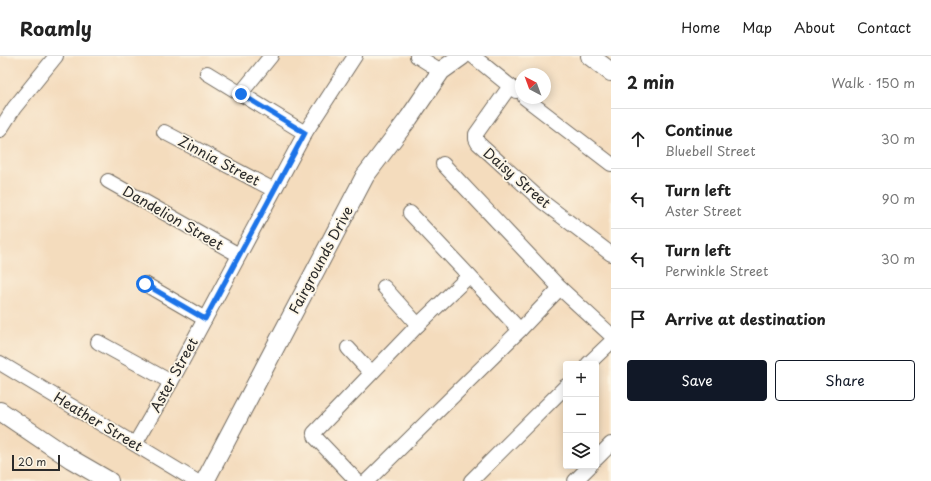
<!DOCTYPE html>
<html lang="en">
<head>
<meta charset="utf-8">
<style>
  body { margin:0; font-family:"Playpen Sans",sans-serif; background:#f2f2f2; color:#222 }
  .controls { position:absolute; right:12px; bottom:12px; display:grid; overflow:hidden; border-radius:4px; box-shadow:0 2px 10px #0003 }
  .controls button { width:36px; height:36px; display:grid; place-items:center; padding:0; border:0; border-bottom:1px solid #e0e0e0; background:#fff; color:#222; font:20px sans-serif }
  .compass { position:absolute; left:515px; top:12px; width:36px; height:36px; border-radius:50%; background:#fff; box-shadow:0 2px 10px #0003; rotate:319deg }
  .scale { position:absolute; left:12px; bottom:10px; width:48px; box-sizing:border-box; padding-left:4px; border:2px solid #2b2b2b; border-top:0; font-size:11px; line-height:14px; white-space:nowrap; color:#2b2b2b; -webkit-text-stroke:3px #fcf5e5; paint-order:stroke }
  .stop { position:absolute; width:12px; height:12px; margin:-9px; border:3px solid #1a73e8; border-radius:50%; background:#fff }
  .stop.end { background:#1a73e8; border-color:#fff; box-shadow:0 1px 4px #0008 }
  .list { margin:0; padding:0; list-style:none }
  h2 { display:flex; justify-content:space-between; align-items:center; height:52px; margin:0; padding:0 16px; font-size:17px }
  h2 small { font-size:13px; font-weight:400; color:#767676 }
  .list li { display:grid; grid-template-columns:26px 1fr auto; gap:12px; align-items:center; box-sizing:border-box; height:60px; padding:0 16px; border-top:1px solid #e0e0e0 }
  .list b { display:block; font-size:15px; white-space:nowrap }
  .list p { margin:0; font-size:13px; white-space:nowrap; color:#767676 }
  .list em { font-size:13px; font-style:normal; color:#767676 }
  .actions { display:flex; gap:8px; padding:12px 16px }
  .actions a { flex:1; padding:9px 0; border:1px solid #111827; border-radius:4px; text-align:center; font-size:14px; color:#111827 }
  .actions .main { background:#111827; color:#fff }
  .icon { flex:none; width:22px; height:22px; fill:none; stroke:currentColor; stroke-width:2; stroke-linecap:round; stroke-linejoin:round }
  .map { position:relative; flex:none; width:611px; height:425px; overflow:hidden }
  header { display:flex; align-items:center; gap:24px; box-sizing:border-box; height:56px; padding:0 20px; background:#fff; border-bottom:1px solid #e0e0e0 }
  header strong { font-size:19px }
  nav { display:flex; gap:22px; margin-inline-start:auto; font-size:14px }
  main { display:flex }
  aside { flex:1; background:#fff }
  .map>svg:first-child { display:block }
  .lines { fill:none; stroke-linecap:round; stroke-linejoin:round }
  .minor-casing { stroke:#71695e; stroke-width:16 }
  .tertiary-casing { stroke:#71695e; stroke-width:20 }
  .minor { stroke:#fff; stroke-width:14 }
  .tertiary { stroke:#fff; stroke-width:18 }
  .route { stroke:#1a73e8; stroke-width:5 }
  .labels { text-anchor:middle; stroke-width:3.5; stroke-linejoin:round; paint-order:stroke }
  .street-label { font-size:14px; fill:#2b2b2b; stroke:#fcf5e5 }
</style>
</head>
<body>
<header>
<strong>Roamly</strong>
<nav><a>Home</a><a>Map</a><a>About</a><a>Contact</a></nav>
</header>
<main>
<div class="map">
<svg width="611" height="425" viewBox="0 0 611 425">
  <rect width="100%" height="100%" fill="#fcf5e5"/>
  <filter id="ink" filterUnits="userSpaceOnUse"><feTurbulence type="fractalNoise" baseFrequency=".025" numOctaves="2"/><feDisplacementMap in="SourceGraphic" scale="8" xChannelSelector="R" yChannelSelector="G"/><feConvolveMatrix kernelMatrix="1 2 1 2 8 2 1 2 1" color-interpolation-filters="sRGB"/></filter>
  <filter id="wash" filterUnits="userSpaceOnUse"><feTurbulence type="fractalNoise" baseFrequency=".012" numOctaves="4" result="noise"/><feDisplacementMap in="SourceGraphic" scale="16" xChannelSelector="R" yChannelSelector="G"/><feGaussianBlur stdDeviation="0.9" result="paint"/><feColorMatrix in="noise" values="0 0 0 0 0 0 0 0 0 0 0 0 0 0 0 0 0 1.4 0 .05"/><feComposite in="paint" operator="in"/></filter>
  <g filter="url(#wash)">
    <rect width="100%" height="100%" fill="#f4dcbd"/>
  </g>
  <g filter="url(#ink)">
    <g class="lines">
      <defs>
        <g id="minor">
          <polyline points="417,0 441,15"/>
          <polyline points="473,0 516,35"/>
          <polyline points="207,17 305,77"/>
          <polyline points="510,30 476,78 476,83 478,87 544,147 611,198"/>
          <polyline points="241,37 271,0"/>
          <polyline points="525,42 611,108"/>
          <polyline points="0,74 14,52 56,0"/>
          <polyline points="164,76 274,134"/>
          <polyline points="443,108 560,232 611,279"/>
          <polyline points="108,125 239,199"/>
          <polyline points="410,157 520,274"/>
          <polyline points="145,228 205,263"/>
          <polyline points="384,231 418,269"/>
          <polyline points="98,286 171,326"/>
          <polyline points="348,292 371,317"/>
          <polyline points="0,307 196,425"/>
          <polyline points="588,308 611,286"/>
          <polyline points="135,388 171,326 305,77 355,0"/>
          <polyline points="596,403 611,388"/>
          <polyline points="357,425 316,382 314,377 418,269 469,220"/>
          <polyline points="367,425 520,274 560,232"/>
          <polyline points="471,425 566,330"/>
          <polyline points="575,425 590,410"/>
        </g>
        <g id="tertiary">
          <polyline points="590,0 611,16"/>
          <polyline points="0,355 71,403 109,425"/>
          <polyline points="205,425 365,120 409,62 441,15 462,0"/>
        </g>
      </defs>
      <!-- minor casing -->
      <use href="#minor" class="minor-casing"/>
      <!-- tertiary casing -->
      <use href="#tertiary" class="tertiary-casing"/>
      <!-- minor -->
      <use href="#minor" class="minor"/>
      <!-- tertiary -->
      <use href="#tertiary" class="tertiary"/>
    </g>
  </g>
  <g class="lines" filter="url(#ink)">
    <!-- route -->
    <polyline class="route" points="145,228 205,263 305,77 241,38"/>
  </g>
  <g class="labels">
    <!-- street labels -->
    <g class="street-label">
      <text transform="translate(219 105) rotate(28)" y="5">Zinnia Street</text>
      <text transform="translate(517 122) rotate(41)" y="5">Daisy Street</text>
      <text transform="translate(173 162) rotate(30)" y="5">Dandelion Street</text>
      <text transform="translate(321 204) rotate(-62)" y="5">Fairgrounds Drive</text>
      <text transform="translate(174 319) rotate(-61)" y="5">Aster Street</text>
      <text transform="translate(98 366) rotate(31)" y="5">Heather Street</text>
    </g>
  </g>
</svg>
<div class="controls">
<button>+</button>
<button>−</button>
<button><svg class="icon" aria-label="layers" viewBox="0 0 24 24"><path d="M12 4l9 5-9 5-9-5zM3 14l9 5 9-5"/></svg></button>
</div>
<svg class="compass" viewBox="-18 -18 36 36"><path d="M0-13l5 13h-10z" fill="#e53935"/><path d="M0 13l5-13h-10z" fill="#767676"/></svg>
<div class="scale">20 m</div>
<div class="stop" style="left:145px;top:228px"></div>
<div class="stop end" style="left:241px;top:38px"></div>
</div>
<aside>
<h2>2 min<small>Walk · 150 m</small></h2>
<ul class="list">
<li><svg class="icon" aria-label="ahead" viewBox="0 0 24 24"><path d="M12 20V5M6 11l6-6 6 6"/></svg><div><b>Continue</b><p>Bluebell Street</p></div><em>30 m</em></li>
<li><svg class="icon" aria-label="left" viewBox="0 0 24 24"><path d="M17 20v-9H6M10 6l-5 5 5 5"/></svg><div><b>Turn left</b><p>Aster Street</p></div><em>90 m</em></li>
<li><svg class="icon" aria-label="left" viewBox="0 0 24 24"><path d="M17 20v-9H6M10 6l-5 5 5 5"/></svg><div><b>Turn left</b><p>Perwinkle Street</p></div><em>30 m</em></li>
<li><svg class="icon" aria-label="arrive" viewBox="0 0 24 24"><path d="M6 21V4h12l-3 4 3 4H6"/></svg><div><b>Arrive at destination</b></div></li>
</ul>
<div class="actions"><a class="main">Save</a><a>Share</a></div>
</aside>
</main>
</body>
</html>
